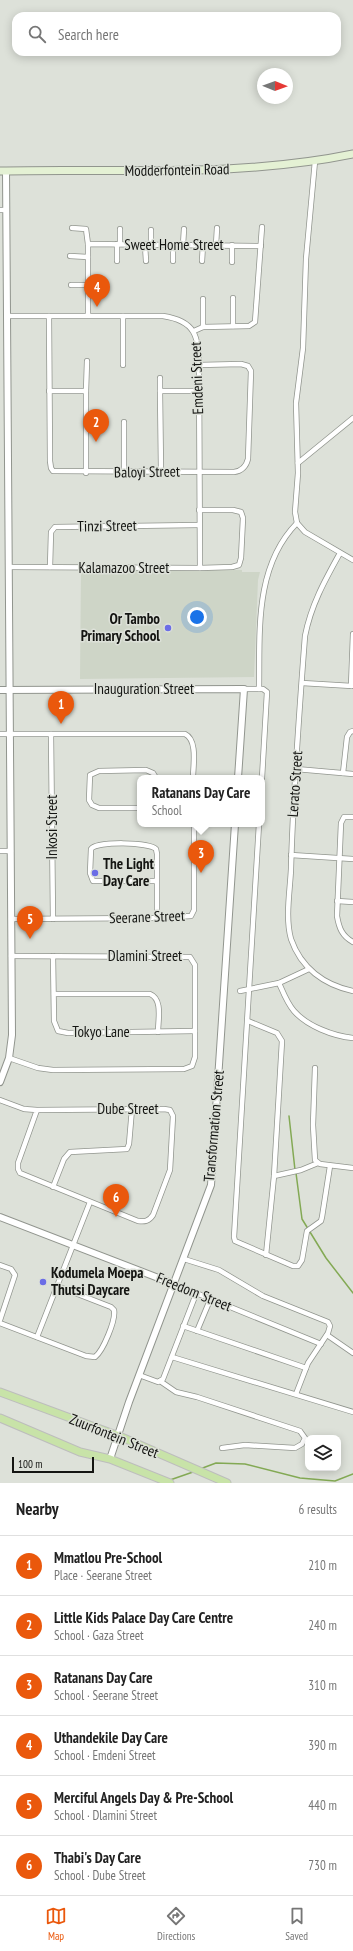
<!DOCTYPE html>
<html lang="en">
<head>
<meta charset="utf-8">
<style>
  body { margin:0; font-family:"PT Sans Narrow",sans-serif; background:#f2f2f2; color:#222 }
  .controls { position:absolute; right:12px; bottom:12px; display:grid; overflow:hidden; border-radius:8px; box-shadow:0 2px 10px #0003 }
  .controls button { width:36px; height:36px; display:grid; place-items:center; padding:0; border:0; border-bottom:1px solid #e0e0e0; background:#fff; color:#222; font:20px sans-serif }
  .compass { position:absolute; left:257px; top:68px; width:36px; height:36px; border-radius:50%; background:#fff; box-shadow:0 2px 10px #0003; rotate:91deg }
  .scale { position:absolute; left:12px; bottom:10px; width:82px; box-sizing:border-box; padding-left:4px; border:2px solid #141512; border-top:0; font-size:11px; line-height:14px; white-space:nowrap; color:#141512; -webkit-text-stroke:3px #dde1d9; paint-order:stroke }
  .you { position:absolute; left:197px; top:617px; width:14px; height:14px; margin:-10px; border:3px solid #fff; border-radius:50%; background:#1a73e8; box-shadow:0 0 0 6px #1a73e833 }
  .badge { display:grid; place-items:center; width:26px; height:26px; border-radius:50%; background:#ea580c; color:#fff; font-size:13px; font-weight:700 }
  .pin { position:absolute; translate:-50% -33px; filter:drop-shadow(0 1px 2px #0008) }
  .pin::after { content:''; position:absolute; top:21px; width:14px; height:12px; background:inherit; clip-path:polygon(0 0,100% 0,50% 100%) }
  .popup { position:absolute; left:137px; top:775px; width:128px; height:52px; box-sizing:border-box; display:grid; place-content:center; border-radius:8px; background:#fff; filter:drop-shadow(0 1px 3px #0005); font-size:13px; white-space:nowrap; color:#767676 }
  .popup b { font-size:15px; color:#222 }
  .popup::after { content:''; position:absolute; left:50%; top:100%; margin-left:-8px; border:8px solid transparent; border-top-color:#fff }
  .list { margin:0; padding:0; list-style:none }
  h2 { display:flex; justify-content:space-between; align-items:center; height:52px; margin:0; padding:0 16px; font-size:17px }
  h2 small { font-size:13px; font-weight:400; color:#767676 }
  .list li { display:grid; grid-template-columns:26px 1fr auto; gap:12px; align-items:center; box-sizing:border-box; height:60px; padding:0 16px; border-top:1px solid #e0e0e0 }
  .list b { display:block; font-size:15px; white-space:nowrap }
  .list p { margin:0; font-size:13px; white-space:nowrap; color:#767676 }
  .list em { font-size:13px; font-style:normal; color:#767676 }
  .icon { flex:none; width:22px; height:22px; fill:none; stroke:currentColor; stroke-width:2; stroke-linecap:round; stroke-linejoin:round }
  .map { position:relative; flex:none; width:353px; height:1483px; overflow:hidden }
  .search { position:absolute; background:#fff; box-shadow:0 2px 10px #0003; left:12px; right:12px; top:12px; height:44px; display:flex; align-items:center; gap:10px; box-sizing:border-box; padding:0 14px; border-radius:12px; color:#767676; font-size:15px }
  .sheet { height:412px; background:#fff }
  nav { display:flex; justify-content:space-around; align-items:center; box-sizing:border-box; height:56px; border-top:1px solid #e0e0e0; background:#fff; font-size:11px; color:#767676 }
  nav a { display:grid; justify-items:center; gap:2px }
  nav .on { color:#ea580c }
  .map>svg:first-child { display:block }
  .built { fill:#ced5c7 }
  .lines { fill:none; stroke-linecap:round; stroke-linejoin:round }
  .stream { stroke:#83a954; stroke-width:1.5 }
  .minor-casing { stroke:#91958e; stroke-width:6 }
  .tertiary-casing { stroke:#91958e; stroke-width:8 }
  .secondary-casing { stroke:#91958e; stroke-width:9 }
  .primary-casing { stroke:#bdbdbd; stroke-width:9 }
  .minor { stroke:#fff; stroke-width:4.5 }
  .tertiary { stroke:#fff; stroke-width:6 }
  .secondary { stroke:#e4f1d4; stroke-width:7 }
  .primary { stroke:#c8e3a8; stroke-width:7 }
  .poi-dot { fill:#6b6de6; stroke:#dde1d9; stroke-width:1.5 }
  .labels { text-anchor:middle; stroke-width:3; stroke-linejoin:round; paint-order:stroke }
  .street-label { font-size:15px; fill:#141512; stroke:#dde1d9 }
  .poi-label { font-size:15px; font-weight:bold; fill:#141512; stroke:#dde1d9; text-anchor:start }
</style>
</head>
<body>
<div class="map">
<svg width="353" height="1483" viewBox="0 0 353 1483">
  <rect width="100%" height="100%" fill="#dde1d9"/>
  <!-- built -->
  <polygon class="built" points="242,570 242,572 260,572 258,580 254,677 80,679 81,571"/>
  <g class="lines">
    <!-- stream -->
    <g class="stream">
      <polyline points="289,1116 295,1170"/>
      <polyline points="296,1173 302,1219 326,1258 353,1293"/>
      <polyline points="200,1469 216,1463 245,1464 300,1478 335,1481 353,1474"/>
      <polyline points="170,1480 193,1472"/>
    </g>
    <defs>
      <g id="minor">
        <polyline points="315,161 306,259 303,348 296,403 298,473 295,512 297,523 305,532 353,560"/>
        <polyline points="0,210 6,210"/>
        <polyline points="72,228 86,229 88,244"/>
        <polyline points="151,230 151,245"/>
        <polyline points="117,244 117,261"/>
        <polyline points="120,244 120,229"/>
        <polyline points="145,245 146,261"/>
        <polyline points="173,245 173,261"/>
        <polyline points="183,245 184,229"/>
        <polyline points="216,245 217,228"/>
        <polyline points="70,256 88,257"/>
        <polyline points="202,261 203,245"/>
        <polyline points="232,262 232,245"/>
        <polyline points="71,285 88,285"/>
        <polyline points="203,299 203,327"/>
        <polyline points="88,315 88,244 261,246"/>
        <path d="M 7,316 L 163,316 C 196,321 198,336 199,365 L 200,568"/>
        <path d="M 49,316 L 50,461 L 51,468 L 53,471 L 234,472 C 242,471 246,467 248,459 L 251,371 L 248,366 L 241,364 L 199,365"/>
        <polyline points="233,326 233,298"/>
        <polyline points="194,331 203,327 249,326 255,322 262,227"/>
        <polyline points="123,365 123,316"/>
        <polyline points="160,378 160,391"/>
        <polyline points="49,391 86,391 86,473"/>
        <polyline points="86,391 87,361"/>
        <polyline points="124,422 124,472"/>
        <polyline points="298,463 353,418"/>
        <polyline points="161,471 160,391 199,391"/>
        <path d="M 340,553 C 325,580 311,605 305,636 C 299,714 293,792 291,869 C 290,891 285,918 291,939 C 301,968 324,985 353,991"/>
        <polyline points="9,567 200,568 232,567 239,565 241,558 243,518 241,512 233,510 199,510"/>
        <polyline points="50,567 51,532 55,527 199,525"/>
        <polyline points="302,683 352,686"/>
        <polyline points="351,686 353,634"/>
        <polyline points="244,689 263,689 267,692 262,778"/>
        <path d="M 259,689 C 260,632 254,567 297,523"/>
        <path d="M 0,734 L 185,734 C 198,740 193,766 193,778"/>
        <polyline points="51,734 53,919"/>
        <polyline points="296,769 353,774"/>
        <polyline points="343,773 347,737 350,732 353,731"/>
        <polyline points="140,808 99,808 92,805 89,800 90,775 99,771 146,770 153,773 156,778"/>
        <path d="M 353,817 L 344,817 L 341,823 L 337,916 C 339,928 342,936 353,942"/>
        <polyline points="259,824 234,1237 235,1241 293,1266 298,1266 302,1260 307,1231 321,1221 322,1217 330,1166"/>
        <polyline points="0,851 11,851"/>
        <polyline points="291,855 353,859"/>
        <path d="M 156,881 L 93,881 L 90,873 L 91,849 C 97,841 149,842 156,849 L 157,854 L 157,918"/>
        <polyline points="337,901 353,902"/>
        <polyline points="11,919 157,918 191,916 194,910 194,824"/>
        <polyline points="53,956 54,1021 58,1031 68,1033 195,1031"/>
        <path d="M 279,983 C 283,992 287,1003 294,1011 C 307,1026 333,1036 353,1038"/>
        <polyline points="240,991 279,983 309,969"/>
        <path d="M 54,994 L 150,994 C 163,999 158,1020 158,1032"/>
        <polyline points="248,1021 277,1033 282,1041 274,1176"/>
        <polyline points="9,1058 38,1068 53,1070 184,1069 192,1066 195,1057 195,965 190,957 11,956"/>
        <polyline points="315,1068 313,1125 315,1160 320,1164 353,1168"/>
        <path d="M 0,1100 L 24,1109 L 37,1110 L 164,1109 L 170,1110 L 173,1116 L 170,1170 L 153,1215 C 149,1221 145,1222 138,1221 L 20,1173 L 18,1169 L 18,1163 L 37,1110"/>
        <polyline points="53,1187 64,1159 70,1152 127,1149 129,1144 132,1109"/>
        <polyline points="266,1255 274,1176 301,1170 318,1163"/>
        <polyline points="184,1259 219,1270 263,1296 328,1322 330,1326 328,1333 308,1363 296,1394"/>
        <polyline points="0,1265 11,1269 15,1275 0,1320"/>
        <polyline points="174,1284 321,1344"/>
        <path d="M 0,1323 L 86,1356 L 95,1357 C 103,1351 116,1320 114,1310 L 111,1307 L 57,1286"/>
        <polyline points="183,1326 306,1368"/>
        <polyline points="197,1331 210,1300"/>
        <polyline points="327,1335 353,1353"/>
        <polyline points="37,1337 90,1202"/>
        <polyline points="172,1357 353,1412"/>
        <polyline points="139,1375 158,1382 163,1379 196,1294"/>
        <polyline points="160,1381 176,1392 197,1397 300,1431 305,1438 302,1444 295,1448 245,1445 222,1448"/>
      </g>
      <g id="tertiary">
        <polyline points="0,690 244,689 238,778"/>
        <polyline points="0,1082 9,1058 12,1035 6,171"/>
        <polyline points="0,1217 174,1284"/>
        <polyline points="110,1459 129,1402 211,1185 235,824"/>
      </g>
      <path id="secondary" d="M 0,171 C 118,168 237,178 353,154"/>
      <g id="primary">
        <polyline points="0,1392 119,1436 227,1483"/>
        <polyline points="0,1418 80,1452 110,1459 170,1483"/>
      </g>
    </defs>
    <!-- minor casing -->
    <use href="#minor" class="minor-casing"/>
    <!-- tertiary casing -->
    <use href="#tertiary" class="tertiary-casing"/>
    <!-- secondary casing -->
    <use href="#secondary" class="secondary-casing"/>
    <!-- primary casing -->
    <use href="#primary" class="primary-casing"/>
    <!-- minor -->
    <use href="#minor" class="minor"/>
    <!-- tertiary -->
    <use href="#tertiary" class="tertiary"/>
    <!-- secondary -->
    <use href="#secondary" class="secondary"/>
    <!-- primary -->
    <use href="#primary" class="primary"/>
  </g>
  <!-- markers -->
  <g class="poi-dot">
    <circle cx="168" cy="628" r="4"/>
    <circle cx="95" cy="873" r="4"/>
    <circle cx="43" cy="1282" r="4"/>
  </g>
  <g class="labels">
    <!-- street labels -->
    <g class="street-label">
      <text transform="translate(177 170) rotate(-1)" y="5">Modderfontein Road</text>
      <text x="174" y="250">Sweet Home Street</text>
      <text transform="translate(197 378) rotate(-92)" y="5">Emdeni Street</text>
      <text transform="translate(147 472) rotate(-1)" y="5">Baloyi Street</text>
      <text transform="translate(107 526) rotate(-1)" y="5">Tinzi Street</text>
      <text x="124" y="573">Kalamazoo Street</text>
      <text x="144" y="694">Inauguration Street</text>
      <text transform="translate(295 784) rotate(-86)" y="5">Lerato Street</text>
      <text transform="translate(52 827) rotate(-90)" y="5">Inkosi Street</text>
      <text transform="translate(147 917) rotate(-2)" y="5">Seerane Street</text>
      <text x="145" y="961">Dlamini Street</text>
      <text x="101" y="1037">Tokyo Lane</text>
      <text x="128" y="1114">Dube Street</text>
      <text transform="translate(214 1126) rotate(-85)" y="5">Transformation Street</text>
      <text transform="translate(194 1292) rotate(22)" y="5">Freedom Street</text>
      <text transform="translate(114 1436) rotate(22)" y="5">Zuurfontein Street</text>
    </g>
    <!-- poi labels -->
    <g class="poi-label">
      <text x="160" y="624" text-anchor="end">Or Tambo<tspan x="160" dy="17">Primary School</tspan></text>
      <text x="103" y="869">The Light<tspan x="103" dy="17">Day Care</tspan></text>
      <text x="51" y="1278">Kodumela Moepa<tspan x="51" dy="17">Thutsi Daycare</tspan></text>
    </g>
  </g>
</svg>
<div class="controls">
<button><svg class="icon" aria-label="layers" viewBox="0 0 24 24"><path d="M12 4l9 5-9 5-9-5zM3 14l9 5 9-5"/></svg></button>
</div>
<svg class="compass" viewBox="-18 -18 36 36"><path d="M0-13l5 13h-10z" fill="#e53935"/><path d="M0 13l5-13h-10z" fill="#767676"/></svg>
<div class="scale">100 m</div>
<div class="you"></div>
<div class="pin badge" style="left:61px;top:724px">1</div>
<div class="pin badge" style="left:96px;top:442px">2</div>
<div class="pin badge" style="left:201px;top:873px">3</div>
<div class="popup"><b>Ratanans Day Care</b>School</div>
<div class="pin badge" style="left:97px;top:307px">4</div>
<div class="pin badge" style="left:30px;top:939px">5</div>
<div class="pin badge" style="left:116px;top:1217px">6</div>
<div class="search"><svg class="icon" aria-label="search" viewBox="0 0 24 24"><circle cx="10" cy="10" r="6"/><path d="M15 15l6 6"/></svg>Search here</div>
</div>
<section class="sheet">
<h2>Nearby<small>6 results</small></h2>
<ul class="list">
<li><span class="badge">1</span><div><b>Mmatlou Pre-School</b><p>Place · Seerane Street</p></div><em>210 m</em></li>
<li><span class="badge">2</span><div><b>Little Kids Palace Day Care Centre</b><p>School · Gaza Street</p></div><em>240 m</em></li>
<li><span class="badge">3</span><div><b>Ratanans Day Care</b><p>School · Seerane Street</p></div><em>310 m</em></li>
<li><span class="badge">4</span><div><b>Uthandekile Day Care</b><p>School · Emdeni Street</p></div><em>390 m</em></li>
<li><span class="badge">5</span><div><b>Merciful Angels Day &amp; Pre-School</b><p>School · Dlamini Street</p></div><em>440 m</em></li>
<li><span class="badge">6</span><div><b>Thabi's Day Care</b><p>School · Dube Street</p></div><em>730 m</em></li>
</ul>
</section>
<nav>
<a class="on"><svg class="icon" aria-label="map" viewBox="0 0 24 24"><path d="M3 6l6-2 6 2 6-2v14l-6 2-6-2-6 2zM9 4v14M15 6v14"/></svg>Map</a>
<a><svg class="icon" aria-label="directions" viewBox="0 0 24 24"><path d="M12 3l9 9-9 9-9-9zM9 14v-3h6M13 9l2 2-2 2"/></svg>Directions</a>
<a><svg class="icon" aria-label="saved" viewBox="0 0 24 24"><path d="M7 4h10v16l-5-4-5 4z"/></svg>Saved</a>
</nav>
</body>
</html>
